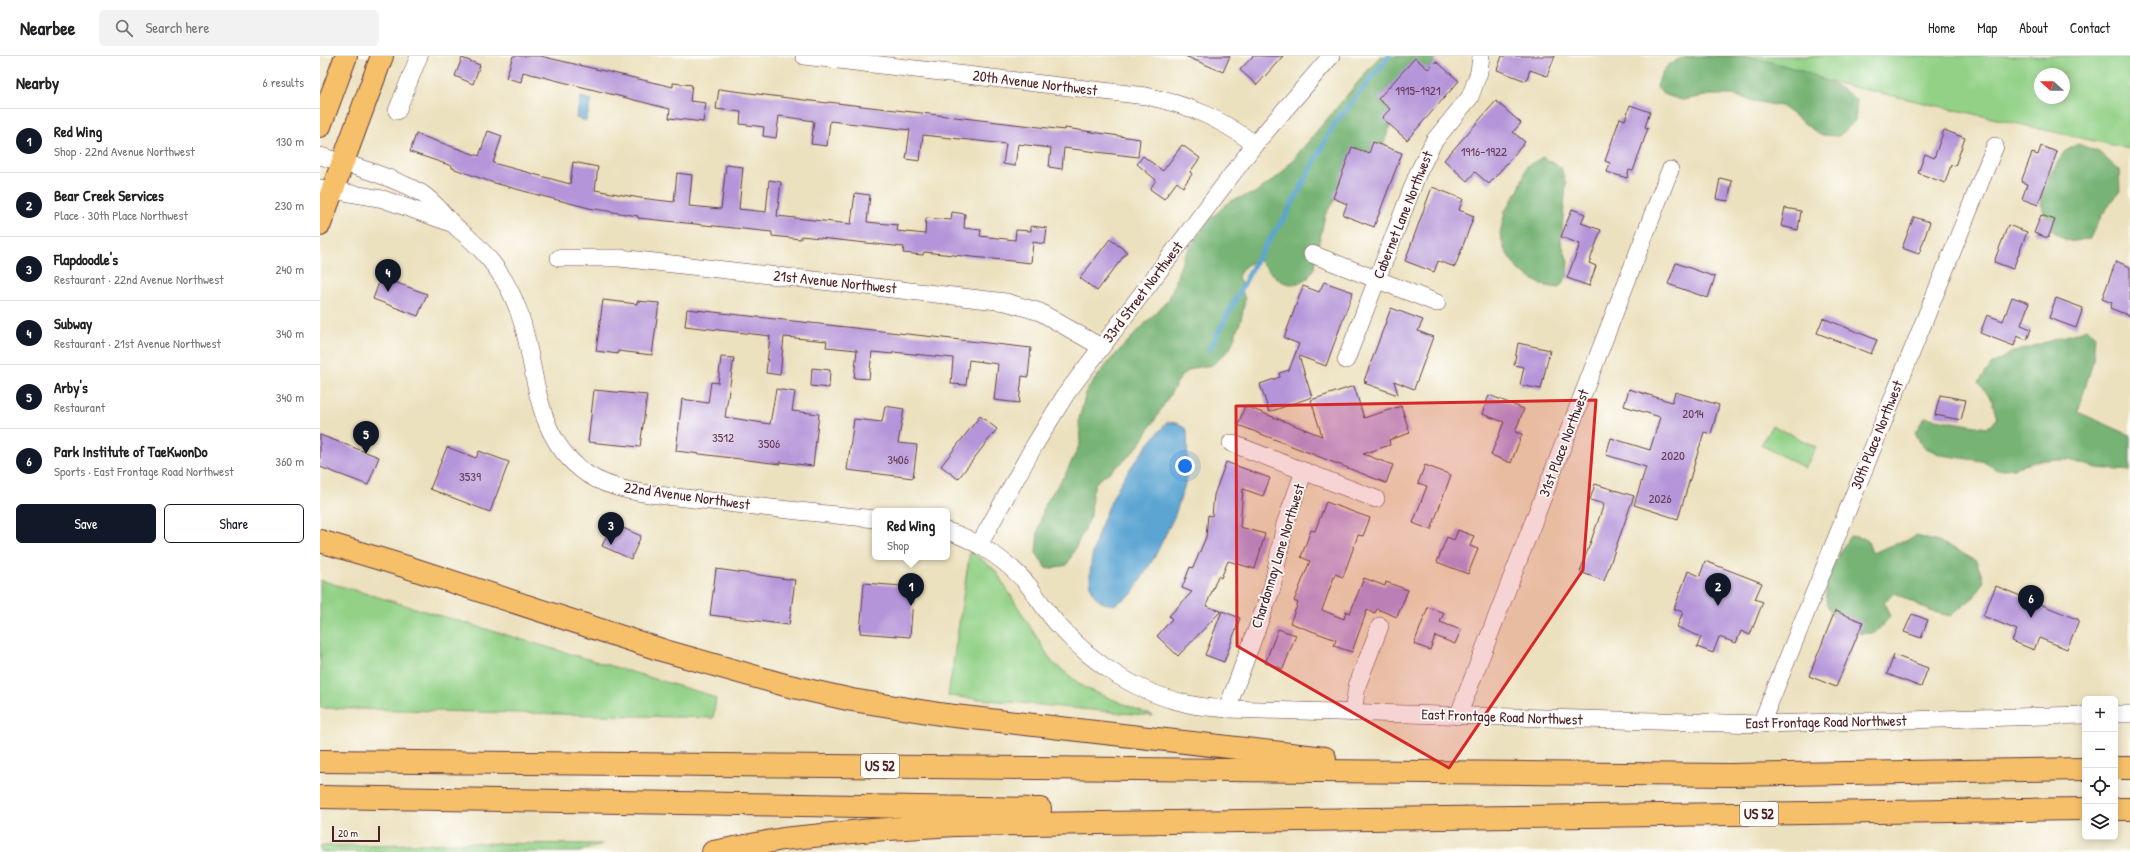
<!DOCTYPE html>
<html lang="en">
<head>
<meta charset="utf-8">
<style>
  body { margin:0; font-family:"Patrick Hand",sans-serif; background:#f2f2f2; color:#202124 }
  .controls { position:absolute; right:12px; bottom:12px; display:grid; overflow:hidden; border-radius:6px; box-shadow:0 2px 10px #0003 }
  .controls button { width:36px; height:36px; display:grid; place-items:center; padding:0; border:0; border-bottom:1px solid #e0e0e0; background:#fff; color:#202124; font:20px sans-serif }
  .compass { position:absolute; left:1714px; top:12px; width:36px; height:36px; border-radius:50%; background:#fff; box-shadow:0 2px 10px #0003; rotate:291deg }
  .scale { position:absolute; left:12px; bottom:10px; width:48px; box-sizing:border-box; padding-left:4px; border:2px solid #4a1f2b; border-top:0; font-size:11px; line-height:14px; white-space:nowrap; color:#4a1f2b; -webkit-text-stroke:3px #fdfcf7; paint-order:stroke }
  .you { position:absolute; left:865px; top:410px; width:14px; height:14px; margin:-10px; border:3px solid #fff; border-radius:50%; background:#1a73e8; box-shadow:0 0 0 6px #1a73e833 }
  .badge { display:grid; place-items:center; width:26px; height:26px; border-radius:50%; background:#111827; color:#fff; font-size:13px; font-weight:700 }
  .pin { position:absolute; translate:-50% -33px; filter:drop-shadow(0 1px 2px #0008) }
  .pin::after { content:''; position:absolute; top:21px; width:14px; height:12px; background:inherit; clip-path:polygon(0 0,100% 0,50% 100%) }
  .popup { position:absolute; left:552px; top:452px; width:78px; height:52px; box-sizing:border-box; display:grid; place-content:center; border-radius:6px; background:#fff; filter:drop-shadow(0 1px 3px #0005); font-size:13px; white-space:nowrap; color:#757577 }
  .popup b { font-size:15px; color:#202124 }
  .popup::after { content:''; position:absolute; left:50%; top:100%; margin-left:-8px; border:8px solid transparent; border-top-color:#fff }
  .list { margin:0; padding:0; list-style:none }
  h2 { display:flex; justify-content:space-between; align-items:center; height:52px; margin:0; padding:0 16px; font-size:17px }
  h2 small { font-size:13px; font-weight:400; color:#757577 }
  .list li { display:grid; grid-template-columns:26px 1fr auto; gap:12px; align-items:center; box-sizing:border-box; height:64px; padding:0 16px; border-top:1px solid #e0e0e0 }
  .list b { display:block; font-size:15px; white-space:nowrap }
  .list p { margin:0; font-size:13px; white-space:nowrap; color:#757577 }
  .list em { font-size:13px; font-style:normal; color:#757577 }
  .actions { display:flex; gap:8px; padding:12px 16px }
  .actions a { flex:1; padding:9px 0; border:1px solid #111827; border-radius:6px; text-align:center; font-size:14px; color:#111827 }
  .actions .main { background:#111827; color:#fff }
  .icon { flex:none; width:22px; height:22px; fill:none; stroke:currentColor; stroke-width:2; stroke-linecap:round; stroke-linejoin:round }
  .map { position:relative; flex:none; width:1810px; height:796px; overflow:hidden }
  header { display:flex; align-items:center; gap:24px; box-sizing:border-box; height:56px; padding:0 20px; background:#fff; border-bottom:1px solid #e0e0e0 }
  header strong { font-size:19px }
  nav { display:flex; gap:22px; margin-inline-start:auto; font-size:14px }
  .search { width:280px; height:36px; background:#f2f2f2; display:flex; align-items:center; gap:10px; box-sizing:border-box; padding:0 14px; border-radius:6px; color:#757577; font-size:15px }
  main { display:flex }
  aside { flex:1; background:#fff }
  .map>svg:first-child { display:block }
  .green { fill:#93d187; stroke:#6e7859; fill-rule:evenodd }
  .forest { fill:#76b374; stroke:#606950 }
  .water { fill:#5ca5d3; stroke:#53627f }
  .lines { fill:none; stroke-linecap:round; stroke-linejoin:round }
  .stream { stroke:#5ca5d3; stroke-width:5 }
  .building { fill:#b595d9 }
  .minor-casing { stroke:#623c41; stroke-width:18 }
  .major-casing { stroke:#623c41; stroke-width:24 }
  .highway-casing { stroke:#623c41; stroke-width:24 }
  .minor { stroke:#fff; stroke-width:17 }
  .major { stroke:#f6c06b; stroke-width:22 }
  .highway { stroke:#f6c06b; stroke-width:22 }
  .marked { fill:#d62828; fill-opacity:0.2; stroke:#d62828; stroke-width:3; stroke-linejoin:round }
  .labels { text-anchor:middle; stroke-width:3.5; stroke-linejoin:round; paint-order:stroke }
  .number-label { font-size:13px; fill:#653c56 }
  .shield { fill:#fdfcf7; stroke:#806168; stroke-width:1 }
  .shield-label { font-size:14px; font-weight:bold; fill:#4a1f2b }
  .street-label { font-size:15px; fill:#4a1f2b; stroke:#fdfcf7 }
</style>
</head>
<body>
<header>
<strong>Nearbee</strong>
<div class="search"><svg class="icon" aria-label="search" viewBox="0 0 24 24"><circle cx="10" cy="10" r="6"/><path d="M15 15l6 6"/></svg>Search here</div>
<nav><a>Home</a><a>Map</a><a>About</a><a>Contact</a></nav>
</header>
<main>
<aside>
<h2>Nearby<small>6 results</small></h2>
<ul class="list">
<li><span class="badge">1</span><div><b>Red Wing</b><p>Shop · 22nd Avenue Northwest</p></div><em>130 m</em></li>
<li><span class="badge">2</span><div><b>Bear Creek Services</b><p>Place · 30th Place Northwest</p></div><em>230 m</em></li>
<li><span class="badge">3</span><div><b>Flapdoodle's</b><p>Restaurant · 22nd Avenue Northwest</p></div><em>240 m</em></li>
<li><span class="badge">4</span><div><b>Subway</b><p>Restaurant · 21st Avenue Northwest</p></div><em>340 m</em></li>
<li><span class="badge">5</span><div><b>Arby's</b><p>Restaurant</p></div><em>340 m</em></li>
<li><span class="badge">6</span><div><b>Park Institute of TaeKwonDo</b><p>Sports · East Frontage Road Northwest</p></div><em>360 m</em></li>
</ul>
<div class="actions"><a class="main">Save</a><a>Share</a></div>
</aside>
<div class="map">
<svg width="1810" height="796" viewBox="0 0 1810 796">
  <rect width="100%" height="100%" fill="#fdfcf7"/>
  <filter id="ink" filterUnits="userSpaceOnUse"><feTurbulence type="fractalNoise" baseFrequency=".025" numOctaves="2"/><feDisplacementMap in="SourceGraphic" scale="8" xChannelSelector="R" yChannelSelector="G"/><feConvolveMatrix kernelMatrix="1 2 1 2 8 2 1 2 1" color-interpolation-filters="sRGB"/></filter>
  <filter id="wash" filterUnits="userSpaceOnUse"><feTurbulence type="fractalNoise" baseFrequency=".012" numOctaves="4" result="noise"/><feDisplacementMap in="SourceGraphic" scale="16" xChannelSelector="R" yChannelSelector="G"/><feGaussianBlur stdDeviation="0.9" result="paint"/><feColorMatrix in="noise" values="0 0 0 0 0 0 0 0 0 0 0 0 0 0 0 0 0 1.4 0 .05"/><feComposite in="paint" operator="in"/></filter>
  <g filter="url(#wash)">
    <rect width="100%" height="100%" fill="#ece1be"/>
    <!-- green -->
    <g class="green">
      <path d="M 1395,0 L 1810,0 L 1810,93 ZM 1720,18 L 1744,18 L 1744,42 L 1720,42 Z"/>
      <polygon points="1452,369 1496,391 1485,412 1441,389"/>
      <polygon points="650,495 675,514 732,606 765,632 833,660 628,640"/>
      <polygon points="0,524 386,638 396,643 393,662 0,652"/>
      <polygon points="137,787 282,788 259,796 0,796 0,790"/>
    </g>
    <!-- forest -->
    <g class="forest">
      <polygon points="1060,0 1118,0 1075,58 1058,102 1022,133 1005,159 994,212 988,222 974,229 960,225 937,203 924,211 918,220 925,244 921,264 910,293 892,309 873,312 862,319 820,388 804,405 776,426 772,438 771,460 747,509 727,513 716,497 718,475 725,448 746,417 760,388 759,363 767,333 793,301 849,243 864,200 889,164 910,145 935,137 960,119"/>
      <path d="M 1373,0 C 1388,0 1404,0 1418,0 C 1450,3 1516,22 1537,45 L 1535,65 L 1519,80 L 1500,79 L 1461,50 L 1433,45 L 1413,39 L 1391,39 L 1362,44 L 1346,39 L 1337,32 C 1341,10 1351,4 1373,0 Z"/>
      <path d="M 1758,88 L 1779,96 L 1799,114 L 1800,135 L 1782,159 L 1769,183 C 1763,183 1755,186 1750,185 C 1728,180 1723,155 1719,137 L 1744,96 Z"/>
      <polygon points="1223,101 1241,112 1246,128 1241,185 1248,206 1247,220 1239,232 1222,229 1199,215 1185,195 1180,178 1185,155 1199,133 1207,110"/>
      <polygon points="1768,273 1775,280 1773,305 1758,356 1810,379 1810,415 1777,412 1749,404 1721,404 1693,412 1677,414 1662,405 1621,399 1602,390 1595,376 1605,361 1667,372 1677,363 1672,345 1659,326 1672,308 1691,297"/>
      <path d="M 1530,480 L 1547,483 L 1552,497 L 1597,480 L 1628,489 L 1656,505 L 1664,525 L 1654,541 L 1630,560 L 1610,555 L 1575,537 L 1564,546 L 1570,561 L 1555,577 C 1548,577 1540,578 1533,576 C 1524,574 1519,570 1514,562 C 1494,536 1515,504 1530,480 Z"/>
    </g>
    <!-- water -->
    <g class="water">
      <polygon points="261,41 272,44 266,65 256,62"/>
      <path d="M 847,366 L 858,367 L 867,374 L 868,419 L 855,459 L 834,502 L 812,538 L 794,549 C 790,548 783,548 780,545 C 753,526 788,448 801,426 C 814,405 831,385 847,366 Z"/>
    </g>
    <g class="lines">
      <!-- stream -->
      <polyline class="stream" points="889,294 937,203 966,159 1015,67 1069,0"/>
    </g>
    <g id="blocks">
      <!-- building -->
      <g class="building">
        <polygon points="193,0 220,0 353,31 353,27 372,29 370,45 386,47 383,66 349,62 350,53 203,16 201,26 186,22"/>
        <polygon points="865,0 910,0 903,16"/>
        <polygon points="933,0 963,0 937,29 920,14"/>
        <polygon points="1182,0 1235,0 1227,20 1210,14 1206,25 1177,14"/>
        <polygon points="142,2 160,9 153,28 135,20"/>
        <polygon points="1095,2 1108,13 1116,5 1139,25 1087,84 1062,62 1070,53 1058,43"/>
        <polygon points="399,33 507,47 508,46 745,74 745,72 820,83 818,101 744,92 742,113 729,111 731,92 698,88 695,110 683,108 686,88 603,79 600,105 586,103 590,74 510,65 507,90 491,88 494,65 459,60 456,82 443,80 444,71 420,68 421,56 396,53"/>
        <polygon points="1176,45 1201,67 1193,76 1205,86 1169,128 1155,116 1147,125 1124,104"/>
        <polygon points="1310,49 1330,56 1325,71 1328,72 1318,101 1313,115 1309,114 1307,122 1287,116 1290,107 1285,105 1300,62 1305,64"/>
        <polygon points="1624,74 1645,82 1635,110 1631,109 1625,127 1598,117 1605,98 1614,102"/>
        <polygon points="168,75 182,80 173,107 250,128 253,106 278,111 275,134 320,142 354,146 357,117 372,119 369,150 401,153 406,109 423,111 419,153 446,156 449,124 461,126 457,160 531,168 535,137 550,139 547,166 578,169 577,175 605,178 606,162 631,164 632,156 645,158 644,172 661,174 660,180 695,184 696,174 711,175 711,170 727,172 725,188 713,186 711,207 604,196 603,199 583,197 584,191 481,180 481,183 452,180 452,176 318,162 318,160 269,152 218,139 171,126 132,112 132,110 90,96 96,78 159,100"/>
        <polygon points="1053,86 1082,97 1054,171 1023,159 1027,148 1013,142 1032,91 1049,97"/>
        <polygon points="862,89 880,102 870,116 872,118 863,131 857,126 844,143 830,133 836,124 817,108 823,100 843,115"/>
        <polygon points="1721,90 1737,96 1718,149 1702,143 1707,128 1701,126 1712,97 1718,99"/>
        <polygon points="1400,122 1412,125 1408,145 1396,143"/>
        <polygon points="1112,131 1143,143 1139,154 1154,160 1135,211 1118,205 1114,216 1085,205"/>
        <polygon points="1465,152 1481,155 1478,174 1461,170"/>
        <polygon points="1252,153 1265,158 1261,167 1281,174 1269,207 1276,210 1269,230 1247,222 1260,188 1241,181"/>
        <polygon points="1721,159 1735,164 1728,182 1714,177"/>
        <polygon points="1594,161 1610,166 1599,198 1582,192"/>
        <polygon points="1688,169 1707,176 1693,213 1674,206"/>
        <polygon points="790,183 807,196 777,235 760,222"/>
        <polygon points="1796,205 1810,211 1810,260 1790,252 1792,247 1782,243"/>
        <polygon points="1356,207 1395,221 1388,242 1348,228"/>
        <polygon points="61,221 107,238 98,260 53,243"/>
        <polygon points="1004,226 1033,236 1006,310 979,300 992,341 949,356 940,328 960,321 959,317 969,314 979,288 964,282 983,230 999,236"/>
        <polygon points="1692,241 1709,247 1701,269 1711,273 1707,284 1697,280 1694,290 1660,277 1667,259 1683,265"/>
        <polygon points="1736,242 1763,252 1756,272 1729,262"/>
        <polygon points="283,244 317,248 317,245 339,247 332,299 298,295 298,298 276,295"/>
        <polygon points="1071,252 1103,264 1098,275 1113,281 1094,333 1074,325 1078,339 1044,327 1047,326 1044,325"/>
        <polygon points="367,253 711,292 708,321 702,320 699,347 674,344 678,308 649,304 646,329 631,328 633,302 573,296 573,298 552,296 549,323 534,322 537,294 506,291 507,285 464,281 460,319 446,317 450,280 365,270"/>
        <polygon points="1503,262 1557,284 1551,298 1497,277"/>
        <polygon points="1198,287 1230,294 1221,333 1200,329 1204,311 1194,309"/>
        <polygon points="401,301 414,302 405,361 450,368 456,333 475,336 472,355 499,358 493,410 460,406 460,408 356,395 362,343 388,347 391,326 398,327"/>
        <polygon points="492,312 510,314 509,332 491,330"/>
        <polygon points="1034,330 1044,362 1081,350 1090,377 1069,384 1070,389 1043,398 1073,409 1066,427 918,369 925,350 1002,380 991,344"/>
        <polygon points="1309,333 1352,346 1355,336 1399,349 1391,378 1384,376 1358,463 1314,449 1326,411 1286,399 1291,382 1330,394 1340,361 1304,350"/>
        <polygon points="274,334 327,339 320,391 268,386"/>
        <polygon points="1169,339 1204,353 1195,376 1202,378 1191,407 1171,399 1184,366 1162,358"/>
        <polygon points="1620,339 1646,344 1641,364 1615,359"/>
        <polygon points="565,350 584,353 578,387 597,389 593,422 527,414 534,363 562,366"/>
        <polygon points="660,360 677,373 638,423 621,410"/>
        <polygon points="0,379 59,401 48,429 0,411"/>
        <polygon points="127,391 156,402 159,395 189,406 170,456 110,433"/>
        <polygon points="906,406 950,422 943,440 923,433 920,471 945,478 935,513 908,505 901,522 898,520 886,550 901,555 858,600 837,580 852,563 849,560 872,536 862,532 870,511 873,512 886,481 888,459 892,460 894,439"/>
        <polygon points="1105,409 1131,419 1111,474 1093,467 1107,430 1098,427"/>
        <polygon points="1275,428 1314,440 1284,525 1260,516 1284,448 1270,444"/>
        <polygon points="1006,446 1050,462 1043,480 1038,479 1023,521 1015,518 1002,554 1024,563 1026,555 1030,557 1044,522 1065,530 1066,526 1088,534 1077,561 1057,553 1055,557 1047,554 1032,596 1014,590 1016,584 970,567 978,547 974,545 990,505 981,501 991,474 995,475"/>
        <polygon points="292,467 321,480 311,503 282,490"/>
        <polygon points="1138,474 1154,480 1150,490 1158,493 1148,518 1117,506 1127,481 1134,484"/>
        <polygon points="1385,505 1442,527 1435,543 1443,546 1430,579 1421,575 1416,587 1399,581 1393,597 1377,591 1381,581 1357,571 1363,556 1354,553 1368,515 1380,520"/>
        <polygon points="396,513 475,524 469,569 390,559"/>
        <polygon points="544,527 594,531 590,581 540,577"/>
        <polygon points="1676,530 1759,564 1747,593 1719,582 1714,594 1692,585 1697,574 1663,560"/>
        <polygon points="1108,551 1124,557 1120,566 1141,574 1135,588 1115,580 1110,594 1094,588"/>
        <polygon points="902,555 920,562 904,606 885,599"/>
        <polygon points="1515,555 1543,566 1516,631 1489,620"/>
        <polygon points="1592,558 1608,564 1601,582 1584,576"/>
        <polygon points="958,573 976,579 963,613 945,607"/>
        <polygon points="1574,599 1608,612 1601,631 1567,618"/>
      </g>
    </g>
  </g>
  <g filter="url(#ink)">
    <use href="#blocks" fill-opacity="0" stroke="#623c41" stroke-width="1"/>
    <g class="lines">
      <defs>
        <g id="minor">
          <path d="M 484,0 L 826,40 C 872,50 897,61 935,88"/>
          <polyline points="77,55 99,0"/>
          <path d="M 0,100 C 34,110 70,120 101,137 C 114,145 122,157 133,168 C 139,174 146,179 152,185 C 177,208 194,236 203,269 C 218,323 215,382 267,418 C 299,439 345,439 382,444 C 440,451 497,457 555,463"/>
          <polyline points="0,132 63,143 131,167"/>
          <polyline points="992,198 1117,247"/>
          <polyline points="239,202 300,202 686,246 720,256 781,291"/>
          <polyline points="1026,304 1098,117 1114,85 1150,41 1159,16 1161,0"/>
          <polyline points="911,387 1056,443"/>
          <path d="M 627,475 C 655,483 690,507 709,530 C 719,544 729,559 740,571 C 774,609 818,637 868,648 C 880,651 894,652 907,653 L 1441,668 L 1765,659"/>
          <polyline points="659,489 714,390 746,338 935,88 1011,0"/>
          <polyline points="907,653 952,532 965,468 984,415"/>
          <polyline points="1033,657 1037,630 1060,570"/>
          <polyline points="1795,658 1810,658"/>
          <polyline points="1138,660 1350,114"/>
          <polyline points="1441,668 1675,90"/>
        </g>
        <g id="major">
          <polyline points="0,70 26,0"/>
          <polyline points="0,168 62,0"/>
        </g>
        <g id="highway">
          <polyline points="0,485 87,511 345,595 465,629 532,644 626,659 1005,702"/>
          <polyline points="0,705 1410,719 1765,713"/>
          <polyline points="1795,712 1810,712"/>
          <polyline points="0,741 720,753"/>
          <polyline points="1795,753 1810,753"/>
          <polyline points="393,796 463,783 552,774 635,769 1765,753"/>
        </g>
      </defs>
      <!-- minor casing -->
      <use href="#minor" class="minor-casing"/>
      <!-- major casing -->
      <use href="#major" class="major-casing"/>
      <!-- highway casing -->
      <use href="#highway" class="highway-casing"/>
      <!-- minor -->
      <use href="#minor" class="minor"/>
      <!-- major -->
      <use href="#major" class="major"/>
      <!-- highway -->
      <use href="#highway" class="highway"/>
    </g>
  </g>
  <!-- marked area -->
  <path class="marked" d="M 1276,344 L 1263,514 L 1129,712 L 917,590 L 916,350 Z"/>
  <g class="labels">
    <!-- number labels -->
    <g class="number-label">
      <text x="1098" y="39">1915-1921</text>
      <text x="1164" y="100">1916-1922</text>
      <text x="1373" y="362">2014</text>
      <text x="403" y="386">3512</text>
      <text x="449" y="392">3506</text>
      <text x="1353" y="404">2020</text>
      <text x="578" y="408">3406</text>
      <text x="150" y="425">3539</text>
      <text x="1340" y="447">2026</text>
    </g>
    <!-- shield labels -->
    <g class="shield">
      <rect x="541" y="698" width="38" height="24" rx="3"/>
      <rect x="1420" y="746" width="38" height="24" rx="3"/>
    </g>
    <g class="shield-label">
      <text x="560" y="715">US 52</text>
      <text x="1439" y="763">US 52</text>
    </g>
    <!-- street labels -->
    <g class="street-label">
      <text transform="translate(715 27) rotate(7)" y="5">20th Avenue Northwest</text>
      <text transform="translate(1083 159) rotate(-68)" y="5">Cabernet Lane Northwest</text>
      <text transform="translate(515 226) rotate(6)" y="5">21st Avenue Northwest</text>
      <text transform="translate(823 236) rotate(-53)" y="5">33rd Street Northwest</text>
      <text transform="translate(1557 379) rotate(-68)" y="5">30th Place Northwest</text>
      <text transform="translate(1244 387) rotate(-69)" y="5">31st Place Northwest</text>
      <text transform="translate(367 440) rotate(8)" y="5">22nd Avenue Northwest</text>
      <text transform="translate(958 500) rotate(-73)" y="5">Chardonnay Lane Northwest</text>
      <text transform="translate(1182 661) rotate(2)" y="5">East Frontage Road Northwest</text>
      <text transform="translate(1506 666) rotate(-1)" y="5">East Frontage Road Northwest</text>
    </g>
  </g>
</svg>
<div class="controls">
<button>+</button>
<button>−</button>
<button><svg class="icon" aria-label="locate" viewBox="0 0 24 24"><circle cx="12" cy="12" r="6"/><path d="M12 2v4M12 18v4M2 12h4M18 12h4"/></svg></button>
<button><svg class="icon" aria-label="layers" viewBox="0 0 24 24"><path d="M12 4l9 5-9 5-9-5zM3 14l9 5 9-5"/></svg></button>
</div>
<svg class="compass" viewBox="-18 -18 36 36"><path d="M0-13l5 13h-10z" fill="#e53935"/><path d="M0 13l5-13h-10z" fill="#757577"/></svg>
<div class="scale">20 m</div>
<div class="you"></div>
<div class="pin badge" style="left:591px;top:550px">1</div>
<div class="popup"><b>Red Wing</b>Shop</div>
<div class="pin badge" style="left:1398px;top:550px">2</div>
<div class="pin badge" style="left:291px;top:489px">3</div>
<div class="pin badge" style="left:68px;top:236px">4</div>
<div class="pin badge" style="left:46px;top:398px">5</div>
<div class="pin badge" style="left:1711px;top:562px">6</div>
</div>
</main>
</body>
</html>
